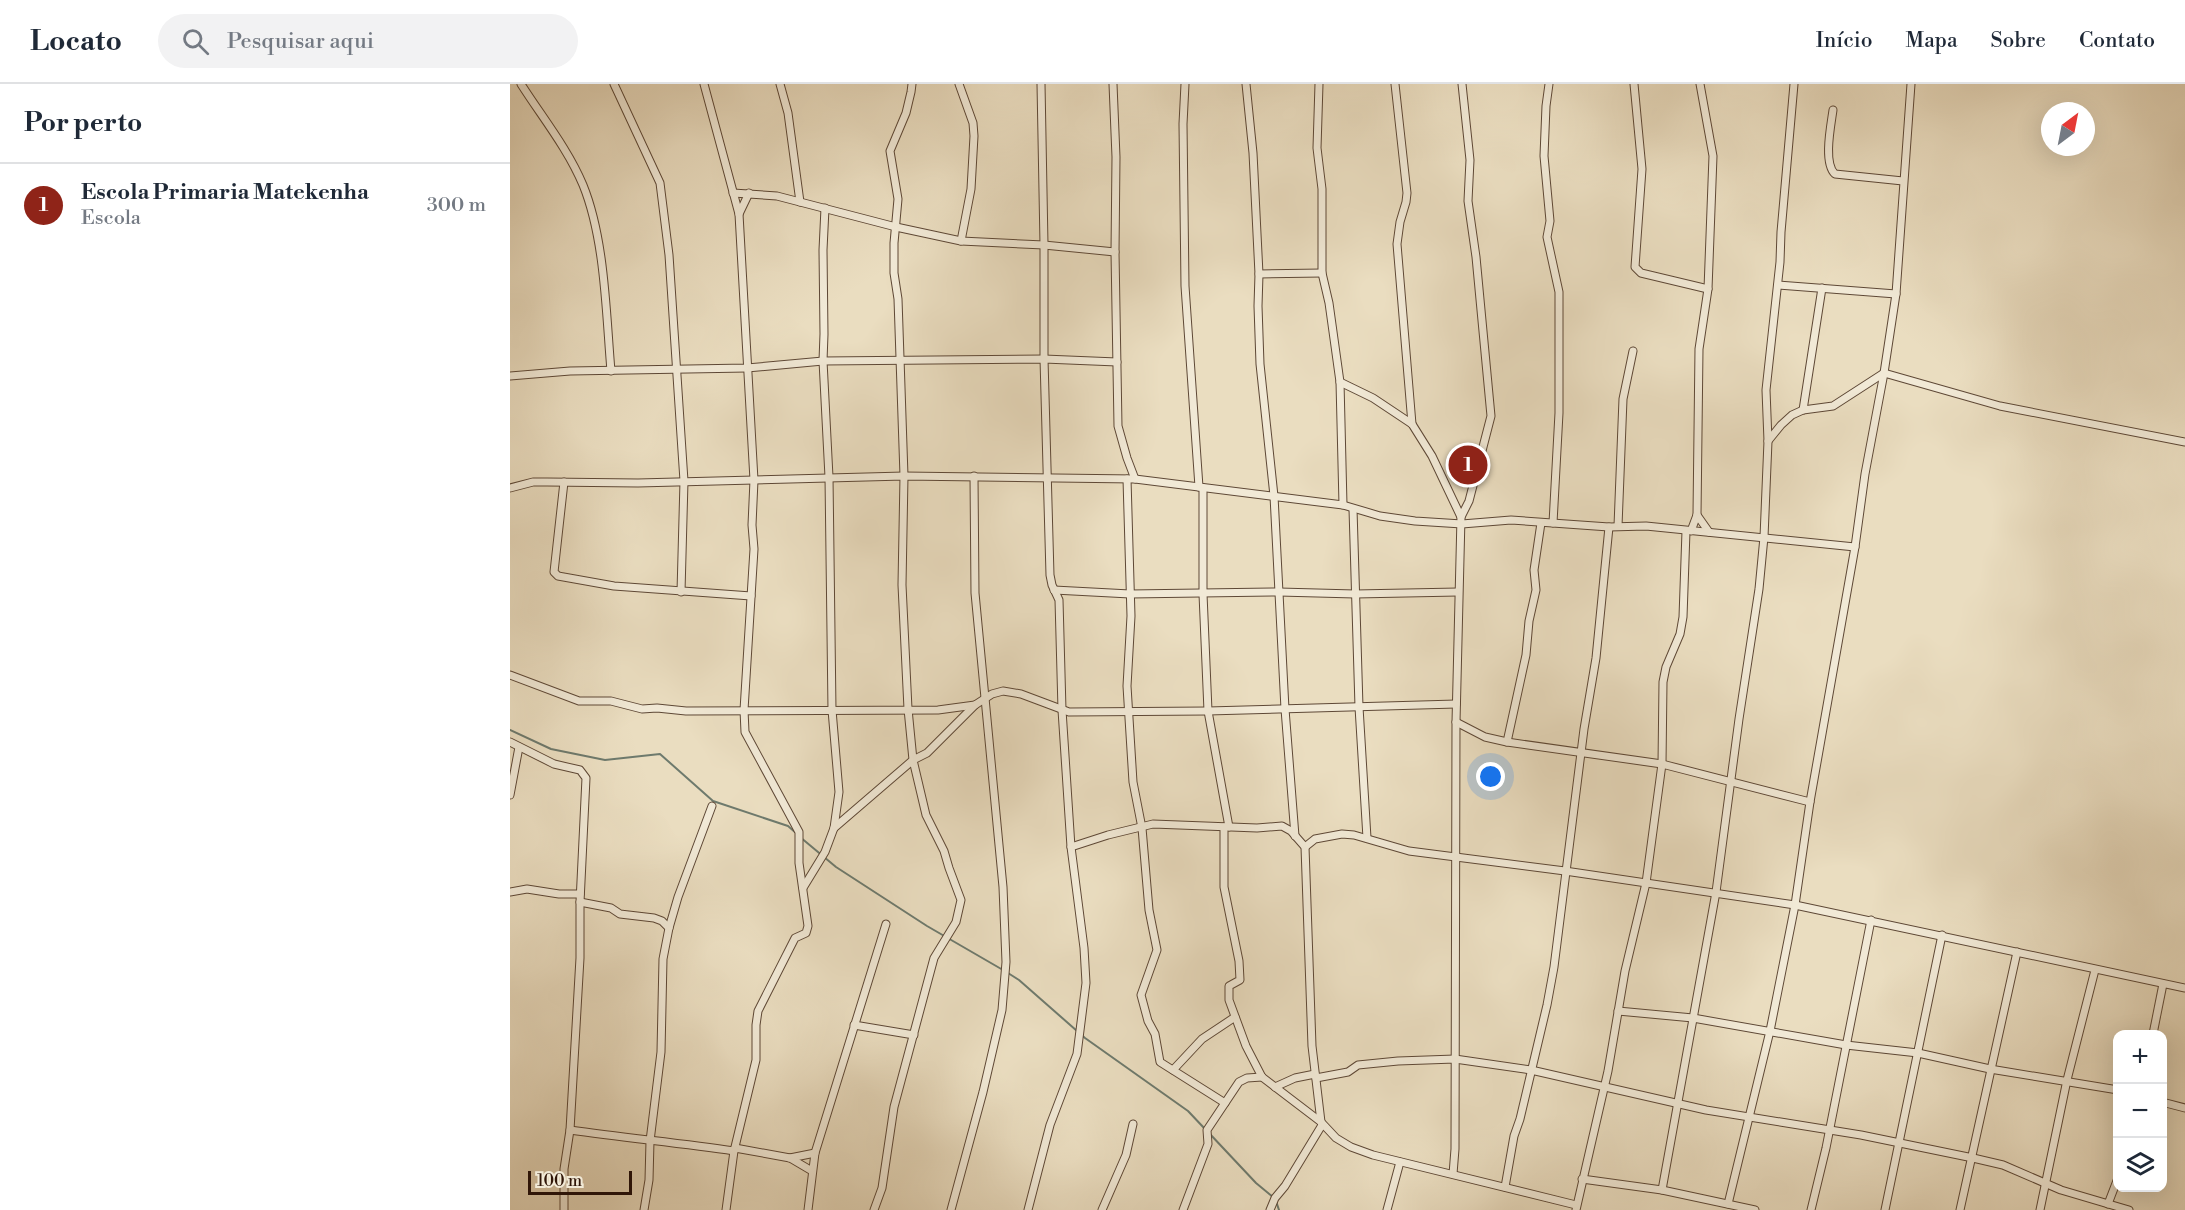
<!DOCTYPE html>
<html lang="pt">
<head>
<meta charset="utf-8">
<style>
  body { margin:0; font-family:"Libre Bodoni",serif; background:#f2f2f3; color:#1f2937 }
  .controls { position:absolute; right:18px; bottom:18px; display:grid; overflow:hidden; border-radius:12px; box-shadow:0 6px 24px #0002 }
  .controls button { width:54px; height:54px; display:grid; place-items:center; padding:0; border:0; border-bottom:2px solid #e0e1e3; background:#fff; color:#1f2937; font:30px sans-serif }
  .compass { position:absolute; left:1531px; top:18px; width:54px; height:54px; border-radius:50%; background:#fff; box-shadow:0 6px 24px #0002; rotate:32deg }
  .scale { position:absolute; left:18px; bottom:15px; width:104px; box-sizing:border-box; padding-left:6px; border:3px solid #301608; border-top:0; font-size:16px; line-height:21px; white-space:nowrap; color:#301608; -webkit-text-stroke:4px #f1e9d6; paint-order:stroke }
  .you { position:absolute; left:981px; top:693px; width:21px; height:21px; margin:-15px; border:4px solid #fff; border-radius:50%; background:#1a73e8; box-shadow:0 0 0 9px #1a73e833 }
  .badge { display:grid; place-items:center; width:39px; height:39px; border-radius:50%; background:#8f2418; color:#fff; font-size:20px; font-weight:700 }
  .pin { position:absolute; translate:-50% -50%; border:3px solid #fff; box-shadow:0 2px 6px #0006 }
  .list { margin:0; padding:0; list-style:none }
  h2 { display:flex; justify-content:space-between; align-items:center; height:78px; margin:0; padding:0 24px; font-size:26px }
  h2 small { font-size:20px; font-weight:400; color:#747a83 }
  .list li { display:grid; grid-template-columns:39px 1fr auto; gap:18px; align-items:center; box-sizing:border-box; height:84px; padding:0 24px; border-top:2px solid #e0e1e3 }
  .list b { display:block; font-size:22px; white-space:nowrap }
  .list p { margin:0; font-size:20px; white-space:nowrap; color:#747a83 }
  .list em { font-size:20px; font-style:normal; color:#747a83 }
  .icon { flex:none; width:33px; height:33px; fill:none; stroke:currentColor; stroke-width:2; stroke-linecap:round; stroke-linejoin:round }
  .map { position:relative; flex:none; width:1675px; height:1126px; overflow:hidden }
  header { display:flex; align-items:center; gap:36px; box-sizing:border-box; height:84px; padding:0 30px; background:#fff; border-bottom:2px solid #e0e1e3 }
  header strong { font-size:28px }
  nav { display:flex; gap:33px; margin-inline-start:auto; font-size:21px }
  .search { width:420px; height:54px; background:#f2f2f3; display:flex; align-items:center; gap:15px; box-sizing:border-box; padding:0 21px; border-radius:33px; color:#747a83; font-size:22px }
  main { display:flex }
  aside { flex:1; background:#fff }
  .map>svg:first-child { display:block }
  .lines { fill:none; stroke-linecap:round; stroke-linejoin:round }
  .stream { stroke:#6e7a6d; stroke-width:2 }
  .minor-casing { stroke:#5e4836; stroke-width:9 }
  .minor { stroke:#f1e9d6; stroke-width:7 }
</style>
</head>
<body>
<header>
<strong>Locato</strong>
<div class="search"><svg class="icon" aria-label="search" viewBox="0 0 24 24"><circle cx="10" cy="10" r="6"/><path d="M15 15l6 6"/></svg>Pesquisar aqui</div>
<nav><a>Início</a><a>Mapa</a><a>Sobre</a><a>Contato</a></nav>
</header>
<main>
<aside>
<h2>Por perto<small></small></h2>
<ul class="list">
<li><span class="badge">1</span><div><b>Escola Primaria Matekenha</b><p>Escola</p></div><em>300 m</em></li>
</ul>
</aside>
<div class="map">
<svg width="1675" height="1126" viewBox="0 0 1675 1126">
  <rect width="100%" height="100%" fill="#eaddc0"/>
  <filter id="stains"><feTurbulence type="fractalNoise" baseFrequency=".00333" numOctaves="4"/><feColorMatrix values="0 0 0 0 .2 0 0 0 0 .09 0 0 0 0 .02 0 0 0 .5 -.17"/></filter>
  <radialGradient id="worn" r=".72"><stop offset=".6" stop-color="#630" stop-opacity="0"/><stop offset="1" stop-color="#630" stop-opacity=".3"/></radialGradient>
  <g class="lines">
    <!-- stream -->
    <g class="stream">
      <polyline points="0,646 41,665 95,676 150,670 203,717 278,742 286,749"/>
      <polyline points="290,753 326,783 417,842 493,886"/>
      <polyline points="498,889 509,896 575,954 678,1027 695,1045"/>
      <polyline points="699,1049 746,1099 763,1113"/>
      <polyline points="766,1117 769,1126"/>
    </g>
    <defs>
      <g id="minor">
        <path d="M 11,0 C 32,33 58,65 73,101 C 95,155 96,229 101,287"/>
        <polyline points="104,0 150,99 159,171 174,397 171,508"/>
        <polyline points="194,0 229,130 244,396 242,441 244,465 234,626 235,648 289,748 289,779 298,842 296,849 285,854 248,927 246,941 246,976 224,1067 216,1126"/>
        <polyline points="270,0 278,29 290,118"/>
        <polyline points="449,0 463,39 464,52 461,105 451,157"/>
        <polyline points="603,0 606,73 605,168 608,342 617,374 625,395"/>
        <polyline points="675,0 673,40 675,202 689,403"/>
        <polyline points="736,0 743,69 749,190 748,222 750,280 764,412 775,625 785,752"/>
        <polyline points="809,0 807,64 812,105 812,189 819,219 830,298 833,421"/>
        <polyline points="885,0 897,109 896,118 890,138 887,160 902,340"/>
        <polyline points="1039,0 1036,22 1034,72 1040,137 1037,153 1049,208 1049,329 1043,439"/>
        <polyline points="1124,0 1132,85 1125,183 1131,189 1198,205"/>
        <path d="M 1323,26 C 1321,41 1313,79 1325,90 L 1393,97"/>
        <polyline points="223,109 267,112 386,143 451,157 534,161 605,168"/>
        <polyline points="229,130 239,109"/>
        <polyline points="749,190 812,189"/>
        <polyline points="1268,201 1386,210"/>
        <polyline points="0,292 60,287 237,284 313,277 534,275 607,278"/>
        <polyline points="830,298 863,314 902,340 922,372 951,433 946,638 945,1065 943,1090"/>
        <polyline points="1293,326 1312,204"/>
        <polyline points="1258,357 1271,341 1282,331 1293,326 1323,322 1374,289 1490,322 1675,358"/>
        <polyline points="617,395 621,532 617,602 623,698 632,744 639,826 647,866 631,911 638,937 645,950 650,978 715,1019"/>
        <polyline points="54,398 44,488 48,492 104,502 241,512"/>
        <polyline points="0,404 23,398 37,398 128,399 394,392 625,395 833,421 870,432 905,437 952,440 1001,436 1099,443 1136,442 1345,463"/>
        <polyline points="693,404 693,510 698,627 719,743"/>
        <polyline points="843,425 849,623 857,754"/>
        <polyline points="1187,431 1199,448"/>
        <polyline points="951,433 959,417 981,332 966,173 958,117 960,76 952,0"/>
        <polyline points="1108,442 1113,315 1123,267"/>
        <polyline points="1181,447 1187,431 1189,265 1198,205 1203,72 1190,0"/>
        <polyline points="544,506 620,510 769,508 845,510 948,508"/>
        <polyline points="0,591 69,617 101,617 132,625 147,624 176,627 428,626 465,621 482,610 493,607 511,610 559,628 698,627 946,620"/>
        <polyline points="946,638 975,653 997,658 1152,680 1300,718"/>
        <polyline points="0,658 44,680 70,686 76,694 70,818 70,874 60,1046 54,1085 54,1126"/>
        <polyline points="997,658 1016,571 1019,537 1026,506 1024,486 1031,439"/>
        <polyline points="0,711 9,663"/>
        <polyline points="714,743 714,803 729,877 730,896 719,902 719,916 736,962 752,993 811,1038 826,1054 841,1063 863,1071 1066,1121"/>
        <polyline points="324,744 403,676 398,625 392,501 394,392 388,215 384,189 384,159 388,115 380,67 396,29 401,8 402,0"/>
        <polyline points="561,763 598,751 643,740 747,744 772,742 781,747 795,763 802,962 811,1038"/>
        <polyline points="795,763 805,755 832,750 844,751 899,767 1055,787 1285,821 1675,904"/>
        <polyline points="293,804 315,768 324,744 329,708 322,626 319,393 313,277 314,250 313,166 315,124"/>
        <polyline points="0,808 17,805 49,810 70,810"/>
        <polyline points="70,818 101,824 110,830 144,834 152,837 159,844"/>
        <polyline points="1108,927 1183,934 1336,961 1408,969 1480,985 1608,1006"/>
        <polyline points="344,941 404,951"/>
        <polyline points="1643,950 1653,900"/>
        <polyline points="663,986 692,955 725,933"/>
        <polyline points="806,994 838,988 848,981 888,977 945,975 1021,986 1196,1026 1351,1051 1463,1074 1493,1081 1551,1106 1619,1126"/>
        <polyline points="765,1003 785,994 805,990"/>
        <polyline points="1652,1018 1675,1024"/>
        <path d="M 60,1046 C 115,1054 170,1059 224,1067"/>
        <polyline points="225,1064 280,1074 302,1087"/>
        <polyline points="280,1074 305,1069"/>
        <polyline points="1072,1095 1152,1106 1245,1126"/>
        <polyline points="995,1103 1004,1052 1010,1035 1037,921 1044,883 1074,645 1086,574 1099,443"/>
        <polyline points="1152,1106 1206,808 1229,635 1249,505 1254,453 1258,357 1256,306 1270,178 1271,148 1284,0"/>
        <polyline points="1218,1120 1260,947 1285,821 1300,718 1345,463 1355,390 1374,289 1386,210 1401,0"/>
        <polyline points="1598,1120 1608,1094"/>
        <polyline points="134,1126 139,1096 140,1057 151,968 153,875 159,844 168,813 202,722"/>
        <polyline points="298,1126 305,1069 376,840"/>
        <polyline points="364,1126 372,1104 384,1023 424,874 446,838 451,816 439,784 434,767 416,731 403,676 417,669 465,621"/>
        <polyline points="441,1126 473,1008 492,926 496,878 493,803 465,509 464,392"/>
        <polyline points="518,1126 540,1041 567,970 576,899 574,864 561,763 552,626 549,516 542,501 540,491 534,275 534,161 531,0"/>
        <polyline points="592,1126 616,1071 623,1040"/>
        <polyline points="673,1126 698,1060 697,1046 729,998 737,994 752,993"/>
        <polyline points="760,1126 765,1114 775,1102 812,1041"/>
        <polyline points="877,1126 890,1078"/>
        <polyline points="1066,1126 1098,987 1115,887 1136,799 1152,680 1153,598 1156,583 1170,550 1173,533 1176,447"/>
        <polyline points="1301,1126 1316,1064 1361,836"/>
        <polyline points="1375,1126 1432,851"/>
        <polyline points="1450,1126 1507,868"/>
        <polyline points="1530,1126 1557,996 1585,886"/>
      </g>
    </defs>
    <!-- minor casing -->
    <use href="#minor" class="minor-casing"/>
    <!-- minor -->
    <use href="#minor" class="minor"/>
  </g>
  <rect width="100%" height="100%" filter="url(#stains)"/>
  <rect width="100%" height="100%" fill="url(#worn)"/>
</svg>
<div class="controls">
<button>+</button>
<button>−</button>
<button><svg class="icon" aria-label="layers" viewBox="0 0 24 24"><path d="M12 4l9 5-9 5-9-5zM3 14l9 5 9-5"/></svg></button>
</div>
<svg class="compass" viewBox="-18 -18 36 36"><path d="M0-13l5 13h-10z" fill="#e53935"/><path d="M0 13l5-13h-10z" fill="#747a83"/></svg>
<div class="scale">100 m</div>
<div class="you"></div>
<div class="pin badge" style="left:958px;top:381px">1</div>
</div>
</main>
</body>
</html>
